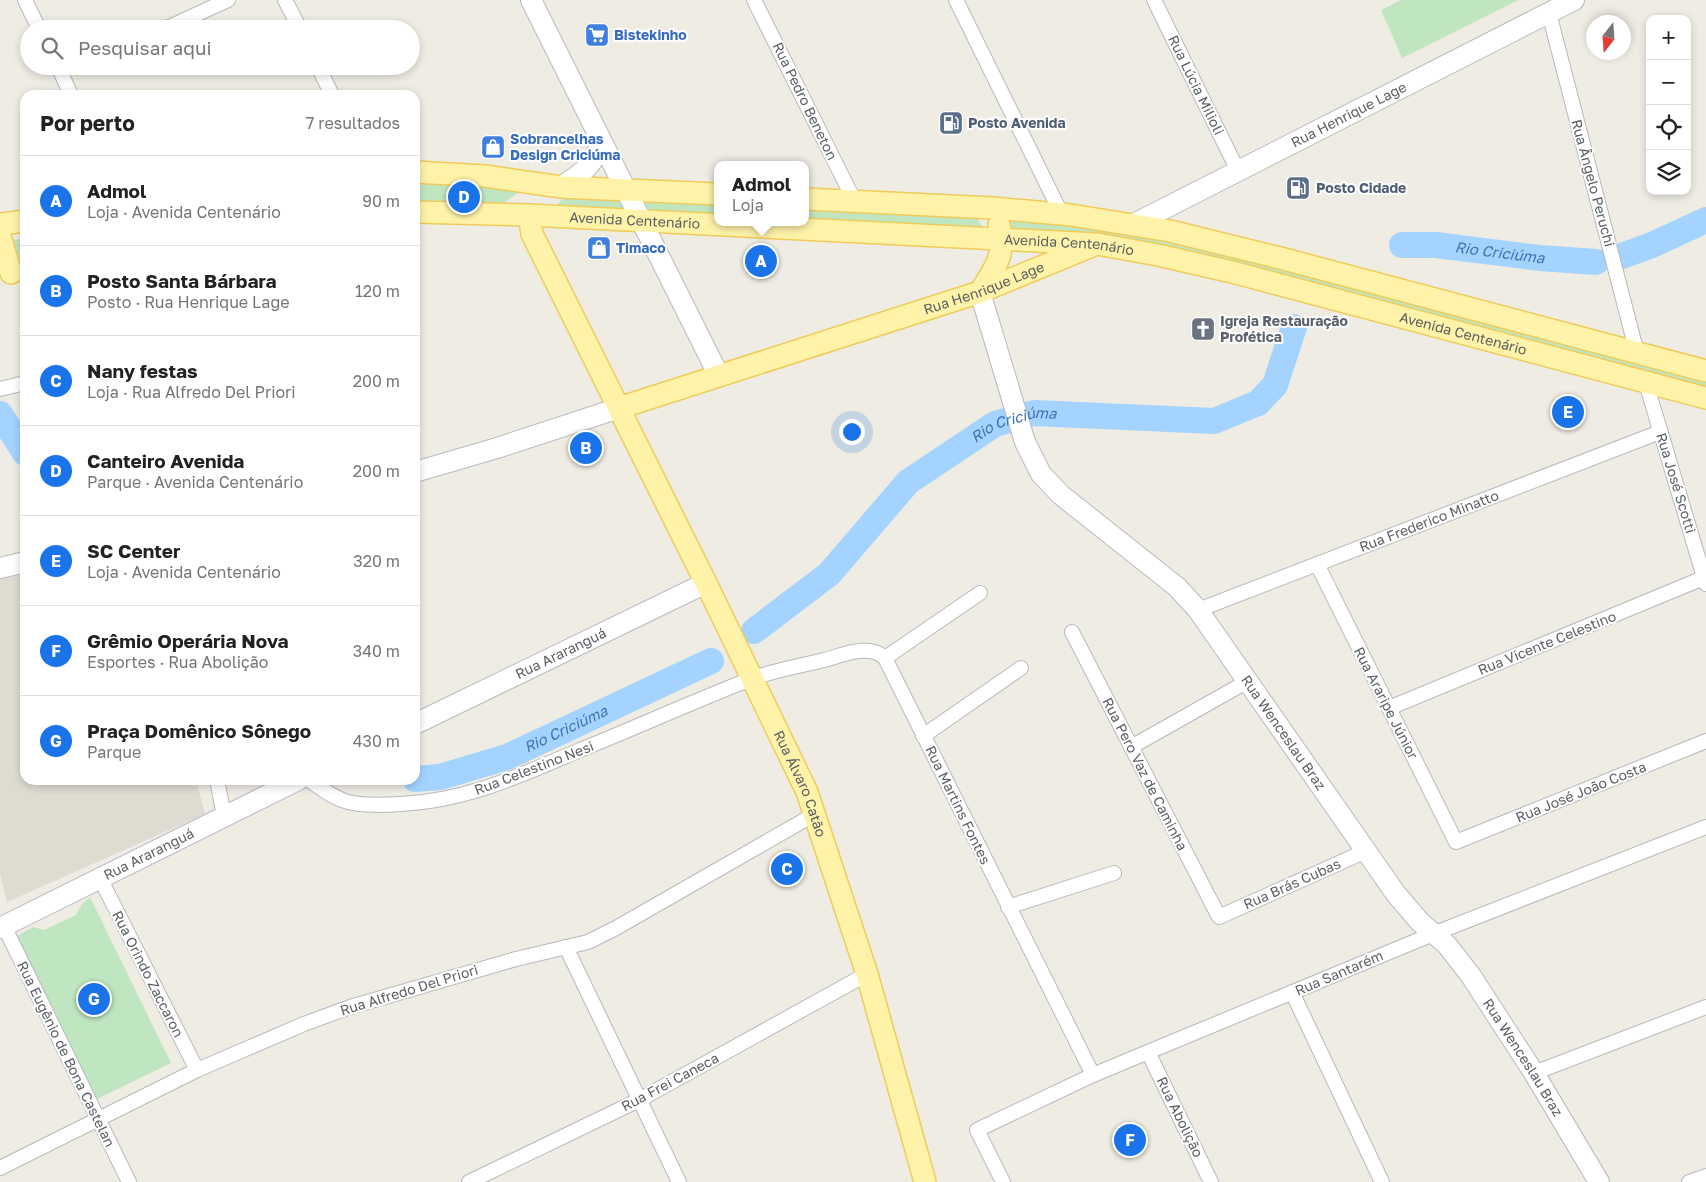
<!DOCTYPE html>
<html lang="pt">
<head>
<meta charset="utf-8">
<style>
  body { margin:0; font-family:"Golos Text",sans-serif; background:#f6f6f6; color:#222 }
  .controls { position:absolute; right:15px; top:15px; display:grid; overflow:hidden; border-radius:10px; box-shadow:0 2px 8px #0003 }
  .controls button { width:45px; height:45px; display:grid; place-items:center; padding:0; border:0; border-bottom:1px solid #e0e0e0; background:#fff; color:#222; font:25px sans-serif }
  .compass { position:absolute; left:1586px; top:15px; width:45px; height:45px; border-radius:50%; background:#fff; box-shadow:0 2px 8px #0003; rotate:197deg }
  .you { position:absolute; left:851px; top:431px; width:18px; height:18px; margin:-12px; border:4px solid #fff; border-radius:50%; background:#1a73e8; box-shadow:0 0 0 8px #1a73e833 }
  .badge { display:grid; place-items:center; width:32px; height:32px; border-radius:50%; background:#1a73e8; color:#fff; font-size:16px; font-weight:700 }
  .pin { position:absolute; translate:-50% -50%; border:2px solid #fff; box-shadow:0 1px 5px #0006 }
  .popup { position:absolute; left:714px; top:161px; width:95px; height:65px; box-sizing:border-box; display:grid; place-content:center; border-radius:10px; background:#fff; filter:drop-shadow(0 1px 4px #0005); font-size:16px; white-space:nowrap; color:#767676 }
  .popup b { font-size:19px; color:#222 }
  .popup::after { content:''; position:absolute; left:50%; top:100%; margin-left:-10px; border:10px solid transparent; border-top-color:#fff }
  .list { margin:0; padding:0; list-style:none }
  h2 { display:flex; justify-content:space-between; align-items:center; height:65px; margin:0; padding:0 20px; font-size:21px }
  h2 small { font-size:16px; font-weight:400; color:#767676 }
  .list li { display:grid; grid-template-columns:32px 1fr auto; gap:15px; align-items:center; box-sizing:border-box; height:90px; padding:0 20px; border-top:1px solid #e0e0e0 }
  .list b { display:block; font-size:19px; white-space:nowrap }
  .list p { margin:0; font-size:16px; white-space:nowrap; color:#767676 }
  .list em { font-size:16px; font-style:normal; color:#767676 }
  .icon { flex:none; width:28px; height:28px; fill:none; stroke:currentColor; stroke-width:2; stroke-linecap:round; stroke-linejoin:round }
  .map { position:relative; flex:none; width:1706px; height:1182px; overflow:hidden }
  .search { position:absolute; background:#fff; box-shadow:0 2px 8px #0003; left:20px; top:20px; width:400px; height:55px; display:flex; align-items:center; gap:12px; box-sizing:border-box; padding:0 18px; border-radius:28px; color:#767676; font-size:19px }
  .panel { position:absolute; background:#fff; box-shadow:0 2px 8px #0003; left:20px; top:90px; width:400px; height:695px; border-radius:15px }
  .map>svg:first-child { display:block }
  .education { fill:#dedbd1 }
  .green { fill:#c0e6c1 }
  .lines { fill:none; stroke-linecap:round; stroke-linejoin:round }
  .river { stroke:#a3d3fe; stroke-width:26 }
  .street-casing { stroke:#b6b9bd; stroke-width:16 }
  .secondary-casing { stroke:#b7babf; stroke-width:22 }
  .primary-casing { stroke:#f0cb5a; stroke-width:24 }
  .street { stroke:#fff; stroke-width:14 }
  .secondary { stroke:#fff; stroke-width:20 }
  .primary { stroke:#fef3a8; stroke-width:21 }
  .labels { text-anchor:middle; stroke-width:4; stroke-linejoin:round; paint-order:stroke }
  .shop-label { font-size:14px; font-weight:bold; fill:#366cbe; stroke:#fff; text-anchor:start }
  .street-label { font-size:14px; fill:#5b5f64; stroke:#fff }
  .service-label { font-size:14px; font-weight:bold; fill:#4e5e75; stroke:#fff; text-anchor:start }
  .worship-label { font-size:14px; font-weight:bold; fill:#5b616d; stroke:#fff; text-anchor:start }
  .water-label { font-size:15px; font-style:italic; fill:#4073b0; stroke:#fff }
</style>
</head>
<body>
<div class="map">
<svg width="1706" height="1182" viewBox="0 0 1706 1182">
  <rect width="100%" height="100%" fill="#eeece3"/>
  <!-- education -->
  <polygon class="education" points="25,574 25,780 196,780 205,814 7,902 0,874 0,579"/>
  <!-- green -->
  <g class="green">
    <polygon points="1401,0 1518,0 1402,58 1381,10"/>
    <polygon points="415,183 523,189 501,205 415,204"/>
    <polygon points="568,192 717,199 717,219 555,208"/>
    <polygon points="805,205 974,213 986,233 805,222"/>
    <polygon points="1009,217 1110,227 1213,247 1706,376 1706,393 1454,328 1014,235"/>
    <polygon points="25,238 25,256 19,257 14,240"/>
    <polygon points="90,897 171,1063 97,1099 17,936 33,927 44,930 76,915 82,904"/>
  </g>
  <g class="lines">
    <!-- river -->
    <g class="river">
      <path id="s1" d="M 1402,245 L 1436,245 L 1540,258 L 1596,262"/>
      <polyline points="1619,257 1652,245 1706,220"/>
      <polyline points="0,414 25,453"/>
      <path id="s2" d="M 754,631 L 829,574 L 908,482 L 995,424 L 1034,413 L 1214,421 L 1258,403 L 1275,385 L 1294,327"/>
      <path id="s3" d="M 415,779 L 440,777 L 507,757 L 711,661"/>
    </g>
    <defs>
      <g id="street">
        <polyline points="25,0 39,29"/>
        <polyline points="285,0 300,29"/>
        <polyline points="754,0 855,202"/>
        <polyline points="956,0 1062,215"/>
        <polyline points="1154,0 1238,171"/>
        <polyline points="1549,13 1637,353"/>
        <polyline points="165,29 228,0"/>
        <polyline points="58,66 71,95"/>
        <polyline points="318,66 332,95"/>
        <polyline points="1646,383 1706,584"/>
        <polyline points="0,389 25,383"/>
        <polyline points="1317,564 1456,842 1706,741"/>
        <polyline points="1198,610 1660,432"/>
        <polyline points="1072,632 1219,917 1366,851"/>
        <polyline points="885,658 980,593"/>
        <polyline points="1389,708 1706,577"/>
        <polyline points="923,736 1021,668"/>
        <polyline points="1131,747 1248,681"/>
        <polyline points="217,780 224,816"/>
        <path d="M 309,780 C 321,788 333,798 348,802 C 365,806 384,805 401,804 C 467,801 521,775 580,750 C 637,727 694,701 751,679 C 775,670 800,666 824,660 C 843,655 869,643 885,658 L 1093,1075"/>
        <polyline points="100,878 197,1070"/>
        <polyline points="1008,907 1114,873"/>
        <polyline points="4,926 129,1182"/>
        <polyline points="566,947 679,1182"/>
        <polyline points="1292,992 1382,1182"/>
        <polyline points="1148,1052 1211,1182"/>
        <polyline points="1534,1073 1706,1007"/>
        <polyline points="0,1168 197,1070 304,1024 350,1007 516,959 588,942 616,928 815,814"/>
        <polyline points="469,1182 639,1100 867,974"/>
        <polyline points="1003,1182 977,1130 1093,1075 1148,1052 1433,934 1706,827"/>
        <polyline points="1689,1182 1706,1176"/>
      </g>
      <g id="secondary">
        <polyline points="531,0 719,376"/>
        <path d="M 561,187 C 582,173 593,167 601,142"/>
        <path id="s4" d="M 1134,224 L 1574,0"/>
        <path id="s5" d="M 980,292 L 1025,442 L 1041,474 L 1061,495 L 1177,587 L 1198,610 L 1396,894 L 1420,922 L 1447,945 L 1471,976 L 1534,1073 L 1599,1182"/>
        <polyline points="415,472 497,448 619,408"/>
        <polyline points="0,568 25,562"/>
        <path id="s6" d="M 415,724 L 706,583"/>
        <path id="s7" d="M 0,928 L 298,780"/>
      </g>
      <g id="primary">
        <polyline points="415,172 485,176 561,187 717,194"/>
        <polyline points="805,199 993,208 1071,215 1170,231 1284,259 1706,371"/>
        <path id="s8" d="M 415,212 L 529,215 L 1097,244 L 1158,255 L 1232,272 L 1706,398"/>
        <path id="s9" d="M 529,215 L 532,234 L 706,583 L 807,792 L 867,974 L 925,1182"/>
        <polyline points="0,224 25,221"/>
        <polyline points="0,236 11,273"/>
        <path d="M 980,292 C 995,268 1006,256 999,225"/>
        <path id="s10" d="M 619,408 L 980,292 L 1092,246"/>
      </g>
    </defs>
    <!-- street casing -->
    <use href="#street" class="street-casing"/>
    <!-- secondary casing -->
    <use href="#secondary" class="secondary-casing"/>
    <!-- primary casing -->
    <use href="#primary" class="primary-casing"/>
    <!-- street -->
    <use href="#street" class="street"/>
    <!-- secondary -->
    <use href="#secondary" class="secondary"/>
    <!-- primary -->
    <use href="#primary" class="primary"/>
  </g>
  <!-- icons -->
  <defs>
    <symbol id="supermarket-square" viewBox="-11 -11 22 22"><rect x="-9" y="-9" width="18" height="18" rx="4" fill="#3f7fe0" stroke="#fff"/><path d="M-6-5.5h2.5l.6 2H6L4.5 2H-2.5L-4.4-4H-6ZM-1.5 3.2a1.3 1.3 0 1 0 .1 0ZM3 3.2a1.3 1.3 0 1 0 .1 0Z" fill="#fff"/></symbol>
    <symbol id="fuel-square" viewBox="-11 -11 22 22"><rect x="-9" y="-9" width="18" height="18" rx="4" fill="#5c6f8a" stroke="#fff"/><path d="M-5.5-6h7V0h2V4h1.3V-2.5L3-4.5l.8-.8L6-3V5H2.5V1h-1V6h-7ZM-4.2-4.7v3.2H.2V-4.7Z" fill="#fff"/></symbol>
    <symbol id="shop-square" viewBox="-11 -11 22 22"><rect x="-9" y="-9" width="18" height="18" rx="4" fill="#3f7fe0" stroke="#fff"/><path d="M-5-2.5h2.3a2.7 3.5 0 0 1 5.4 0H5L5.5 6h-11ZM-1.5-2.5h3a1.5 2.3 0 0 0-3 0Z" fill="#fff"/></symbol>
    <symbol id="church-square" viewBox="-11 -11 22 22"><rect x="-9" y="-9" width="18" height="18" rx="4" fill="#6b7280" stroke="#fff"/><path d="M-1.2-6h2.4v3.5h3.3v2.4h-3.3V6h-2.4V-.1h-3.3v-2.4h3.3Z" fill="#fff"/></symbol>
  </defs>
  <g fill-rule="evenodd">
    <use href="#supermarket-square" x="583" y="21" width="28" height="28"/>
    <use href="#fuel-square" x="937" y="109" width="28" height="28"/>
    <use href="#shop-square" x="479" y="133" width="28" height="28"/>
    <use href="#fuel-square" x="1284" y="174" width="28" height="28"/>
    <use href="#shop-square" x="585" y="234" width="28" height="28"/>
    <use href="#church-square" x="1189" y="315" width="28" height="28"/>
  </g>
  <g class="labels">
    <!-- shop labels -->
    <g class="shop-label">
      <text x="614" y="40">Bistekinho</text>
      <text x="510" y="144">Sobrancelhas<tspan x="510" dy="16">Design Criciúma</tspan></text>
      <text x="616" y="253">Timaco</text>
    </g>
    <!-- street labels -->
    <g class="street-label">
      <text transform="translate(1196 85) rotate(64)" y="5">Rua Lúcia Milioli</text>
      <text transform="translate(805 101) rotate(64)" y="5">Rua Pedro Beneton</text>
      <text dy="5" stroke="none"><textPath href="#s4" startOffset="241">Rua Henrique Lage</textPath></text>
      <text transform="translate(1593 183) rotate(75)" y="5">Rua Ângelo Peruchi</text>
      <text dy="5" stroke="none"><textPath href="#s8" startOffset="220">Avenida Centenário</textPath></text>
      <text dy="5" stroke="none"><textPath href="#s8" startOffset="655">Avenida Centenário</textPath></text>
      <text dy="5" stroke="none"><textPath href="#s10" startOffset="384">Rua Henrique Lage</textPath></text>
      <text dy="5" stroke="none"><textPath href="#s8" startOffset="1060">Avenida Centenário</textPath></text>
      <text transform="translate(1676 483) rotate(73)" y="5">Rua José Scotti</text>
      <text transform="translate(1429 521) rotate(-21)" y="5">Rua Frederico Minatto</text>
      <text transform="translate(1547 643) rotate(-22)" y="5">Rua Vicente Celestino</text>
      <text dy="5" stroke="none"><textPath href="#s6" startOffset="162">Rua Araranguá</textPath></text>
      <text transform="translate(1386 703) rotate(63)" y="5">Rua Araripe Júnior</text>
      <text dy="5" stroke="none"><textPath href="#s5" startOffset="550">Rua Wenceslau Braz</textPath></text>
      <text transform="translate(534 768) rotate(-21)" y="5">Rua Celestino Nesi</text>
      <text transform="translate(1145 774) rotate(63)" y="5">Rua Pero Vaz de Caminha</text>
      <text dy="5" stroke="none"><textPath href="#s9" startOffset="631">Rua Álvaro Catão</textPath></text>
      <text transform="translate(1581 792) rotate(-22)" y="5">Rua José João Costa</text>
      <text transform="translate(958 805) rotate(64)" y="5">Rua Martins Fontes</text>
      <text dy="5" stroke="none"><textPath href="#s7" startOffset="166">Rua Araranguá</textPath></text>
      <text transform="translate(1292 884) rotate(-24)" y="5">Rua Brás Cubas</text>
      <text transform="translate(1339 973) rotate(-23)" y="5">Rua Santarém</text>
      <text transform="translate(148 974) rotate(63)" y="5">Rua Orindo Zaccaron</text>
      <text transform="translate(409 990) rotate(-17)" y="5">Rua Alfredo Del Priori</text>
      <text transform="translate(66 1054) rotate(64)" y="5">Rua Eugênio de Bona Castelan</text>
      <text dy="5" stroke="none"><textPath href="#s5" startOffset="955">Rua Wenceslau Braz</textPath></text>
      <text transform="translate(670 1082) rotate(-28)" y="5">Rua Frei Caneca</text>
      <text transform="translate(1180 1117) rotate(64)" y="5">Rua Abolição</text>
    </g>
    <!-- service labels -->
    <g class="service-label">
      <text x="968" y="128">Posto Avenida</text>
      <text x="1316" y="193">Posto Cidade</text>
    </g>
    <!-- worship labels -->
    <g class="worship-label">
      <text x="1220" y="326">Igreja Restauração<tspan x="1220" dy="16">Profética</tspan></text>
    </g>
    <!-- water labels -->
    <g class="water-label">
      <text dy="5" stroke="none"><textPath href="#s1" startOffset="98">Rio Criciúma</textPath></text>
      <text dy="5" stroke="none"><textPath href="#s2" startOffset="338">Rio Criciúma</textPath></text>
      <text dy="5" stroke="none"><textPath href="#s3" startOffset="160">Rio Criciúma</textPath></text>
    </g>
  </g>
</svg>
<div class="controls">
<button>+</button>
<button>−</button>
<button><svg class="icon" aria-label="locate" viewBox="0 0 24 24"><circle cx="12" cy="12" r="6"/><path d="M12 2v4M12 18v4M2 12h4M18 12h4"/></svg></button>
<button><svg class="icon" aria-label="layers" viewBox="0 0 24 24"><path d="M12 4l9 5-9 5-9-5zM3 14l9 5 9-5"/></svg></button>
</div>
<svg class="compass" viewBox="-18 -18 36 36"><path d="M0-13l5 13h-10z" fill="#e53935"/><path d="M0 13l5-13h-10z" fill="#767676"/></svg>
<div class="you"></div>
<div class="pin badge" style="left:761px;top:261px">A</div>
<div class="popup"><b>Admol</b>Loja</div>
<div class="pin badge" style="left:586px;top:448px">B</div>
<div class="pin badge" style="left:787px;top:869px">C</div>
<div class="pin badge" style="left:464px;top:197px">D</div>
<div class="pin badge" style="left:1568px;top:412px">E</div>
<div class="pin badge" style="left:1130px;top:1140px">F</div>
<div class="pin badge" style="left:94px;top:999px">G</div>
<div class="search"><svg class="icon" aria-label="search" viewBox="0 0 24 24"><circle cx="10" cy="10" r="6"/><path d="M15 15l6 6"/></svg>Pesquisar aqui</div>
<section class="panel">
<h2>Por perto<small>7 resultados</small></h2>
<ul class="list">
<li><span class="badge">A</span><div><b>Admol</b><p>Loja · Avenida Centenário</p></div><em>90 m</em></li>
<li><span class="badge">B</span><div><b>Posto Santa Bárbara</b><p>Posto · Rua Henrique Lage</p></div><em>120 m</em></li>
<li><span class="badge">C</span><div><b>Nany festas</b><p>Loja · Rua Alfredo Del Priori</p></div><em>200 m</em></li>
<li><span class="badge">D</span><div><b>Canteiro Avenida</b><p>Parque · Avenida Centenário</p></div><em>200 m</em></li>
<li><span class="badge">E</span><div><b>SC Center</b><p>Loja · Avenida Centenário</p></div><em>320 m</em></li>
<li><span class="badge">F</span><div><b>Grêmio Operária Nova</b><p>Esportes · Rua Abolição</p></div><em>340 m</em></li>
<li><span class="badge">G</span><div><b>Praça Domênico Sônego</b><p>Parque</p></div><em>430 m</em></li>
</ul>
</section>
</div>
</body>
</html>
